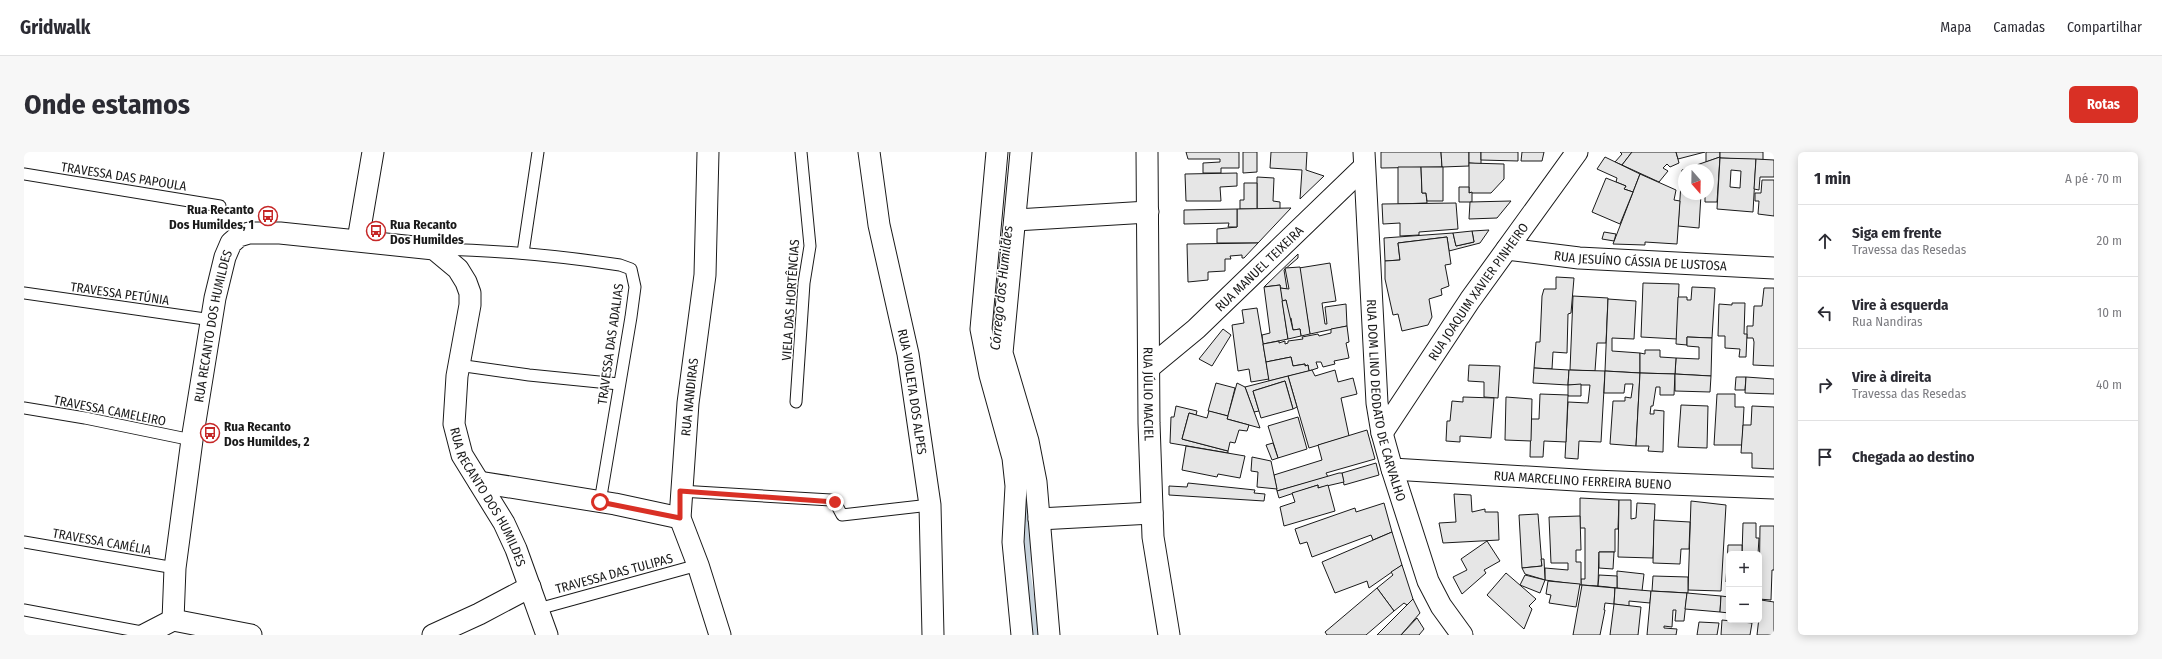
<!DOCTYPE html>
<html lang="pt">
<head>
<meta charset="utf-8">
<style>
  body { margin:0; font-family:"Fira Sans Condensed",sans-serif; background:#f7f7f7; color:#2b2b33 }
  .controls { position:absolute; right:12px; bottom:12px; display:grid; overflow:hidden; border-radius:6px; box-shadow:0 2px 10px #0003 }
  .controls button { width:36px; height:36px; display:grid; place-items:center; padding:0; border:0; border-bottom:1px solid #e1e1e2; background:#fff; color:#2b2b33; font:20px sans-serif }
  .compass { position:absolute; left:1654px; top:12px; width:36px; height:36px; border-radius:50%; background:#fff; box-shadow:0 2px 10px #0003; rotate:160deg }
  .stop { position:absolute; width:12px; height:12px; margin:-9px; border:3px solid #d93025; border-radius:50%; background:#fff }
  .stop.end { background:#d93025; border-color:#fff; box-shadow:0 1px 4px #0008 }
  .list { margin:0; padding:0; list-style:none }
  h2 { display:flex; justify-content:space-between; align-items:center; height:52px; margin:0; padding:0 16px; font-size:17px }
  h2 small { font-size:13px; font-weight:400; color:#7c7c81 }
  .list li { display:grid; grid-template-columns:26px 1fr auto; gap:12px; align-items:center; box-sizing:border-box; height:72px; padding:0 16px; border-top:1px solid #e1e1e2 }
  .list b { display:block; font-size:15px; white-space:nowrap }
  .list p { margin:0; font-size:13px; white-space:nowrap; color:#7c7c81 }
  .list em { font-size:13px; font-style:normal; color:#7c7c81 }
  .icon { flex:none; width:22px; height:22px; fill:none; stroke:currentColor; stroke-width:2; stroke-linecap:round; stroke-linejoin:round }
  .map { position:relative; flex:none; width:1750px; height:483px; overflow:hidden; border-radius:6px }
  header { display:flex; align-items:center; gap:24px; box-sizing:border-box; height:56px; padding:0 20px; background:#fff; border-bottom:1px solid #e1e1e2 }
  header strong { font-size:19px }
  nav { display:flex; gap:22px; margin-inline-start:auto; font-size:14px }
  .intro { display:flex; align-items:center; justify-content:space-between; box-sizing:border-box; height:96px; padding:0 24px }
  h1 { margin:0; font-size:28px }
  .button { padding:10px 18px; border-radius:6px; background:#d93025; color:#fff; font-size:14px; font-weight:700 }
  main { display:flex; gap:24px; padding:0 24px }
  aside { flex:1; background:#fff; border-radius:6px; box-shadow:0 2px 10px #0003 }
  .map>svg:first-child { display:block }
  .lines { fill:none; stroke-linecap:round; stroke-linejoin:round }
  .stream { stroke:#c6d2dc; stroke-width:7 }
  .building { fill:#e6e6e6; stroke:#1a1a1a; fill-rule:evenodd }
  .lane-casing { stroke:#1a1a1a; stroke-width:13 }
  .street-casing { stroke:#1a1a1a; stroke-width:23 }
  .lane { stroke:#fff; stroke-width:11 }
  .street { stroke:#fff; stroke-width:21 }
  .route { stroke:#d93025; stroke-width:5 }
  .labels { text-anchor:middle; stroke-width:3; stroke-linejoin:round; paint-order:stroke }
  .street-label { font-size:13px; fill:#1a1a1a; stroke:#fff }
  .poi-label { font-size:13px; font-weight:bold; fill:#1a1a1a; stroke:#fff; text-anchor:start }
  .water-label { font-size:14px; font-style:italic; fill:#1a1a1a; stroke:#fff }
</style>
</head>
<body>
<header>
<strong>Gridwalk</strong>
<nav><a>Mapa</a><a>Camadas</a><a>Compartilhar</a></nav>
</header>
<div class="intro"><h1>Onde estamos</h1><a class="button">Rotas</a></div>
<main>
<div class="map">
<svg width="1750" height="483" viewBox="0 0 1750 483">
  <rect width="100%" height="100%" fill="#fff"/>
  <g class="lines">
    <!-- stream -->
    <polyline class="stream" points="1004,355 1003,421 1013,483"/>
  </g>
  <!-- building -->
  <g class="building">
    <polygon points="1162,0 1215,0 1215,16 1197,16 1197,21 1179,21 1179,11 1196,10 1196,7 1164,7"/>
    <polygon points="1219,0 1233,0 1233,20 1219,21"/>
    <polygon points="1247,0 1283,0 1282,18 1300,24 1276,47 1278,18 1246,16"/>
    <polygon points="1357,0 1417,0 1418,15 1357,16"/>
    <polygon points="1417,0 1445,0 1445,14 1418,15"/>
    <polygon points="1445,0 1457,0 1457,12 1445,11"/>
    <polygon points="1457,0 1494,0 1494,9 1457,8"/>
    <polygon points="1498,0 1520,0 1518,9 1497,9"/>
    <polygon points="1596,0 1608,0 1598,13 1591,10 1598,2"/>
    <polygon points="1608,0 1652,0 1655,11 1646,15 1643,12 1639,16 1644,19 1635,30 1598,13"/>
    <polygon points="1652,0 1681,0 1654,7"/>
    <polygon points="1682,0 1696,0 1696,5 1682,10"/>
    <polygon points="1696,0 1739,0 1739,8 1696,6"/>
    <polygon points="1581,5 1616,22 1609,40 1600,37 1602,34 1592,30 1593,26 1573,17"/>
    <polygon points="1696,5 1693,50 1681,50 1681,42 1684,42 1684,18 1660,18 1660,42 1677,42 1675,76 1654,74 1658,18"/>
    <path d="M 1696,6 L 1732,7 L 1729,60 L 1693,57 ZM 1707,18 L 1717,19 L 1716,36 L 1706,35 Z"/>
    <polygon points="1732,7 1750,8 1750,25 1736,25 1735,38 1730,37"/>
    <polygon points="1445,11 1480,12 1480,27 1467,41 1445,41"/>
    <polygon points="1374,15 1397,15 1398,41 1402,41 1403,51 1374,52"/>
    <polygon points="1397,15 1419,15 1419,49 1403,49 1402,41 1398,41"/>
    <polygon points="1213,21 1213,34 1196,35 1197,49 1162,49 1161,22"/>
    <polygon points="1616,22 1652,38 1650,48 1656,49 1653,92 1621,90 1621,93 1589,92"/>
    <polygon points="1233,25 1250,26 1249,49 1256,50 1256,57 1233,57"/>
    <polygon points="1582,26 1602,34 1600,37 1609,40 1596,72 1568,60"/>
    <polygon points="1738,28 1750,28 1750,64 1734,62 1735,49 1731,49 1731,41 1737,41"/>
    <polygon points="1220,31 1233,31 1233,57 1216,57 1216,48 1220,48"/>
    <polygon points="1435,35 1445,35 1445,41 1448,40 1448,50 1435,50"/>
    <polygon points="1487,49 1473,66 1445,67 1446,50"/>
    <polygon points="1432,51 1434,77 1395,80 1395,83 1376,84 1376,71 1359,72 1358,52"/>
    <polygon points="1267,56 1234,91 1193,91 1193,77 1213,75 1213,57"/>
    <polygon points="1213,57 1213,75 1204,75 1205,71 1160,72 1160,58"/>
    <polygon points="1465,78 1456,91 1425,99 1423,85 1374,91 1376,108 1361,109 1360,86 1429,81 1432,94 1450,90 1448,79"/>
    <polygon points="1448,79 1450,90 1432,94 1429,81"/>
    <polygon points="1580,80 1592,82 1590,89 1578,87"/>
    <polygon points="1423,85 1427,112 1421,113 1425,134 1417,137 1418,143 1405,147 1408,165 1404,173 1378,179 1374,162 1369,163 1361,127 1361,109 1376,108 1374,91"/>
    <polygon points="1234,91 1220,106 1218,106 1218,103 1206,104 1207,107 1201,107 1201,119 1184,120 1184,128 1164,130 1163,92"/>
    <polygon points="1274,102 1274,106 1260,118 1263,137 1256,136 1256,133 1240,135"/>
    <polygon points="1306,111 1312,149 1298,151 1301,172 1303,172 1301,155 1322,152 1323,174 1286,182 1275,116"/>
    <polygon points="1276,115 1286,182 1277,184 1276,177 1269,178 1267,166 1265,167 1262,148 1258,149 1256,136 1265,137 1261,116"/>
    <polygon points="1532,125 1550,126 1547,161 1544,162 1543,201 1529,200 1528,217 1510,216 1512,190 1516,190 1518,144 1520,137 1532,137"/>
    <polygon points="1619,131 1655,132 1653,187 1617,185"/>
    <polygon points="1256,133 1264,187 1239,192 1238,183 1246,181 1240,135"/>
    <polygon points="1668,135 1691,136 1688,186 1663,185 1663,193 1652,192 1654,145 1663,145 1663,148 1667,148"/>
    <polygon points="1740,136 1750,136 1750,214 1729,213 1730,190 1729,186 1723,186 1723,174 1729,174 1730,154 1738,154"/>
    <polygon points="1549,144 1584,146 1582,191 1573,191 1571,219 1546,218"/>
    <polygon points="1584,147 1612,149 1610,187 1588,186 1588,199 1616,201 1616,221 1581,219"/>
    <polygon points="1262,148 1269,178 1276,177 1277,184 1264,187 1258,149"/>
    <polygon points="1708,151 1721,151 1720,182 1723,182 1722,205 1715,205 1716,197 1701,196 1701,184 1694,184 1695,152 1708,153"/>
    <polygon points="1233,156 1245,227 1227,230 1225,217 1214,219 1208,173 1220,171 1218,158"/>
    <polygon points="1323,174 1325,190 1322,191 1325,206 1310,209 1311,212 1299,215 1297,210 1292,210 1294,216 1285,219 1284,213 1281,214 1281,212 1269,214 1267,205 1242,210 1239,192 1255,189 1255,191 1261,189 1261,192 1264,191 1264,189 1279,187 1278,185 1294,182 1295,184 1307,181 1307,177"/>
    <polygon points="1199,177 1207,183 1188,214 1175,207"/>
    <polygon points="1663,185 1688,186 1687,224 1651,222 1652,206 1675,207 1675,195 1663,194"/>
    <polygon points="1621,198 1636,198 1636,205 1652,206 1651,222 1616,221 1616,201 1621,202"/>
    <polygon points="1267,205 1269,214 1281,212 1281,214 1284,213 1285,219 1245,229 1242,210"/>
    <polygon points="1445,213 1476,214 1474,246 1460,245 1460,230 1444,229"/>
    <polygon points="1510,216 1545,218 1544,233 1509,231"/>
    <polygon points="1288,218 1291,224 1311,218 1314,230 1329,226 1333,242 1317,246 1325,284 1285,296 1264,224"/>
    <polygon points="1545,218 1581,219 1577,290 1555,289 1554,307 1541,306 1544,250 1564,251 1566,233 1544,233"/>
    <polygon points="1581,219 1616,221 1612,294 1586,292 1589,249 1601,249 1601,245 1607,246 1609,232 1601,232 1600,241 1580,241"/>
    <polygon points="1616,221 1651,222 1650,243 1636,243 1636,235 1632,235 1629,254 1627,254 1626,262 1630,262 1630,258 1640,259 1639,300 1624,299 1625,294 1612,294"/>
    <polygon points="1651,222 1687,224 1686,240 1651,239"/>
    <polygon points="1264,224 1273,255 1269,257 1261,229 1229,239 1235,259 1230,260 1221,235"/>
    <polygon points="1712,225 1722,225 1721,238 1711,238"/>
    <polygon points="1722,225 1750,227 1750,242 1721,241"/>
    <polygon points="1261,229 1269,257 1237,266 1229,239"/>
    <polygon points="1192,231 1211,236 1204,264 1184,259"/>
    <polygon points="1213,231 1221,235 1236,276 1203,267"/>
    <polygon points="1557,232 1557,244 1544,244 1544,233"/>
    <polygon points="1516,242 1544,243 1542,290 1520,289 1519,305 1506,305 1507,267 1515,267"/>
    <polygon points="1693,242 1711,242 1711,255 1720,255 1718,293 1690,293"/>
    <polygon points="1439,245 1470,246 1467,286 1436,284 1436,290 1422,289 1423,269 1426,269 1428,249 1439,250"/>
    <polygon points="1482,245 1508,247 1507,289 1481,288"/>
    <polygon points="1657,253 1684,254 1683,296 1654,295"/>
    <polygon points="1152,254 1173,259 1172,263 1165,261 1158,287 1204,299 1204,301 1146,291 1147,265 1150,265"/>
    <polygon points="1728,254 1750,255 1750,317 1728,316 1728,301 1717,301 1719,273 1727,273"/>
    <polygon points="1185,259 1204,264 1203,267 1225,273 1223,279 1215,278 1211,291 1206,290 1204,299 1158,287 1165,261 1183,266"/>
    <polygon points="1274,265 1283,297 1254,306 1244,274"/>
    <polygon points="1343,278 1351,307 1302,321 1304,325 1253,339 1250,323 1298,308 1294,293"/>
    <polygon points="1249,291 1254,306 1248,308 1242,293"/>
    <polygon points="1162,294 1221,304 1216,326 1194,322 1193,325 1158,318"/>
    <polygon points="1228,305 1247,309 1253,337 1233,335 1234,320 1227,319"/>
    <polygon points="1352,311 1355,323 1320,333 1318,321"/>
    <polygon points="1315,321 1318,321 1320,330 1294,336 1294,333 1255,346 1253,339"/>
    <polygon points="1164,331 1231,338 1230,341 1241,342 1240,349 1145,343 1145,334 1163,335"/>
    <polygon points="1294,333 1294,336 1304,333 1311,359 1260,374 1256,355 1271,350 1268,341"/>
    <polygon points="1430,342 1447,343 1448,360 1461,357 1461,360 1474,360 1475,388 1419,391 1415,371 1432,370"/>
    <polygon points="1556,346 1595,348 1594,377 1591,377 1591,400 1575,400 1574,434 1557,433 1557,427 1561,427 1561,376 1556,376"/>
    <polygon points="1595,348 1607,348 1607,367 1612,366 1613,351 1631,352 1629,406 1594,405"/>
    <polygon points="1667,349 1702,353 1697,439 1664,438"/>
    <polygon points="1360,351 1368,380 1349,388 1347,383 1288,405 1283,390 1276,392 1271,377 1331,356 1332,360"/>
    <polygon points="1514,362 1518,414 1498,416 1495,363"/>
    <polygon points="1556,364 1557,398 1552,398 1552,410 1557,410 1557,433 1521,428 1521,416 1544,418 1544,411 1527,411 1525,365"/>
    <polygon points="1630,368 1666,370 1665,397 1657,397 1656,412 1629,411"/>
    <polygon points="1719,371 1732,371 1732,386 1735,386 1734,402 1718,402"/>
    <polygon points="1736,374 1750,374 1750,418 1748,418 1747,448 1735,447"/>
    <polygon points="1368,380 1378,413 1345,436 1343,429 1311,441 1298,410"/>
    <polygon points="1463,389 1476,409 1460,418 1462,421 1438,442 1429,425 1443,418 1437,407"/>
    <polygon points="1704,393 1718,393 1718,402 1705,402 1705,430 1702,430"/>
    <polygon points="1575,400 1590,400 1589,417 1575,416"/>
    <polygon points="1517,407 1520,407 1521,428 1501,422 1498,416 1518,414"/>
    <polygon points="1378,413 1389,447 1383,453 1380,451 1370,459 1353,436 1369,423 1367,420"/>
    <polygon points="1593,419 1620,422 1618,439 1593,436"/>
    <polygon points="1482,421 1512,447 1505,454 1508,457 1500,477 1463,443"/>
    <polygon points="1501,423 1521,428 1516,441 1496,433"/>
    <polygon points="1575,423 1593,424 1593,436 1574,434"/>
    <polygon points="1629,424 1664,425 1664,441 1628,439"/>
    <polygon points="1524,429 1556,432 1552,455 1525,451 1527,443 1522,442"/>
    <polygon points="1558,433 1591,436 1590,452 1581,451 1580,458 1581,458 1576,483 1549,483"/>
    <polygon points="1353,436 1370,459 1342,483 1303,483 1301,480"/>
    <polygon points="1591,436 1627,439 1626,451 1605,449 1605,454 1590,452"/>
    <polygon points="1627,439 1663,441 1660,469 1651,469 1652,458 1649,458 1648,475 1640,474 1640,476 1653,477 1652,483 1623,483"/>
    <polygon points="1663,441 1697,444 1696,460 1661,457"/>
    <polygon points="1697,444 1705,445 1705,461 1696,460"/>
    <polygon points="1389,447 1396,461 1377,483 1353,483"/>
    <polygon points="1737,448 1750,450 1750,483 1733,483"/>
    <polygon points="1590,452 1617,455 1614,483 1586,483"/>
    <polygon points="1393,466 1400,477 1395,483 1377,483"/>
    <polygon points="1698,468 1728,471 1726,483 1697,483"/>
    <polygon points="1675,470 1695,471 1693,483 1673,483"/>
  </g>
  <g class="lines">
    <defs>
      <g id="lane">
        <polyline points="0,22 196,54"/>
        <path d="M 412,97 C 474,98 535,104 596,113 L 607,117 L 611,135 L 607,165 L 576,350"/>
        <polyline points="499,101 514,0"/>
        <polyline points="0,141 188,168"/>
        <polyline points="434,213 505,223 595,232"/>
        <polyline points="772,250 780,131 786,94 777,0"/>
        <polyline points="0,256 61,266 168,288"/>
        <polyline points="656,339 807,348 811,350 818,363 906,353"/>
        <polyline points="0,390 151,416"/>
        <polyline points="514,457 674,413"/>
        <polyline points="0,458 123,481"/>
      </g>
      <g id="street">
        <polyline points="684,0 681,123 664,251 656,366 674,413 696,483"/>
        <path id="s1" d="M 845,0 L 855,73 L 884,202 L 906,353 L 909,483"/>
        <polyline points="973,0 957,177 966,223 989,306 992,334 989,390 998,483"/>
        <polyline points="997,0 978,201 1004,289 1012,330 1025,483"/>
        <path id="s2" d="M 1123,0 L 1125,271 L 1129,385 L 1145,483"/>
        <path id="s3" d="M 1340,0 L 1353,251 L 1358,281 L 1368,317 L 1404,429 L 1417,454 L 1438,483"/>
        <polyline points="991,68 1124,60"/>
        <polyline points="334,88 349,0"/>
        <path id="s4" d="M 1483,97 L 1555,106 L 1750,116"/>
        <path id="s5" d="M 1126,215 L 1172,177 L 1340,15"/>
        <path id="s6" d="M 1358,281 L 1446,148 L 1553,0"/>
        <path id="s7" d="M 1368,317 L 1569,329 L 1750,336"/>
        <polyline points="455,330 591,352 656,366"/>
        <polyline points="1015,367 1128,361"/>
        <path id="s8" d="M 149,468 L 151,416 L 168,288 L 191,146 L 201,105 L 207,91 L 215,84 L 225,81 L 256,81 L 410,97 L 434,117 L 442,130 L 446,141 L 446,153 L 433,224 L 430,272 L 438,303 L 480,371 L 492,397 L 523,483"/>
        <polyline points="149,468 227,483"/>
        <polyline points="120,483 149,468"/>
        <polyline points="409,483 455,462 506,435"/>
      </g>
    </defs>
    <!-- lane casing -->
    <use href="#lane" class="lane-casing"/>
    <!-- street casing -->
    <use href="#street" class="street-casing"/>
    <!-- lane -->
    <use href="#lane" class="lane"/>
    <!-- street -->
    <use href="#street" class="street"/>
  </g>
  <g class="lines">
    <!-- route -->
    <polyline class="route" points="576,350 656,366 656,339 811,350"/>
  </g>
  <!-- icons -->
  <defs>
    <symbol id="bus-ring" viewBox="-11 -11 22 22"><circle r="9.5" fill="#fff" stroke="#c62828" stroke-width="1.5"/><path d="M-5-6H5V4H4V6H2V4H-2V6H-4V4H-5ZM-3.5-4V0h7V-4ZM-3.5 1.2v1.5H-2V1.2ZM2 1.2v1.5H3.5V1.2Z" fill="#c62828"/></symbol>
  </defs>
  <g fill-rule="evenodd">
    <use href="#bus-ring" x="233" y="53" width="22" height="22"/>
    <use href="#bus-ring" x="341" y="68" width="22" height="22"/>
    <use href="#bus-ring" x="175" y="270" width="22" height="22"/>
  </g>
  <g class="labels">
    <!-- street labels -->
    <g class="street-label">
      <text transform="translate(100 24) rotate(9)" y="5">TRAVESSA DAS PAPOULA</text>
      <text dy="5" stroke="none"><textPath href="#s4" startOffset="134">RUA JESUÍNO CÁSSIA DE LUSTOSA</textPath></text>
      <text dy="5" stroke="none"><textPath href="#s5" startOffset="147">RUA MANUEL TEIXEIRA</textPath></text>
      <text dy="5" stroke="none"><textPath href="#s6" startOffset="171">RUA JOAQUIM XAVIER PINHEIRO</textPath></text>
      <text transform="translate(96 141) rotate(8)" y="5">TRAVESSA PETÚNIA</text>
      <text transform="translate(766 148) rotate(-86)" y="5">VIELA DAS HORTÊNCIAS</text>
      <text dy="5" stroke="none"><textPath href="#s8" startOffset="297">RUA RECANTO DOS HUMILDES</textPath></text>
      <text transform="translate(586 192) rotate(-82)" y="5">TRAVESSA DAS ADALIAS</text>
      <text dy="5" stroke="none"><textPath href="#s1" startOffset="244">RUA VIOLETA DOS ALPES</textPath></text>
      <text dy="5" stroke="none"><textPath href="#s2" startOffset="242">RUA JÚLIO MACIEL</textPath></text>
      <text transform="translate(665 245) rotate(-84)" y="5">RUA NANDIRAS</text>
      <text dy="5" stroke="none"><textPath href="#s3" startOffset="250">RUA DOM LINO DEODATO DE CARVALHO</textPath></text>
      <text transform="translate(86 258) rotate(11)" y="5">TRAVESSA CAMELEIRO</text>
      <text dy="5" stroke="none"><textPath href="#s7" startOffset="191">RUA MARCELINO FERREIRA BUENO</textPath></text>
      <text dy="5" stroke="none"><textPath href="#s8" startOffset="861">RUA RECANTO DOS HUMILDES</textPath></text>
      <text transform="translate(78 389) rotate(10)" y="5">TRAVESSA CAMÉLIA</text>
      <text transform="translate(590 421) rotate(-15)" y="5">TRAVESSA DAS TULIPAS</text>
    </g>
    <!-- poi labels -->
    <g class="poi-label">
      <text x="230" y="62" text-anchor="end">Rua Recanto<tspan x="230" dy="15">Dos Humildes, 1</tspan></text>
      <text x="366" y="77">Rua Recanto<tspan x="366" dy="15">Dos Humildes</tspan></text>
      <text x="200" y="279">Rua Recanto<tspan x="200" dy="15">Dos Humildes, 2</tspan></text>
    </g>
    <!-- water labels -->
    <g class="water-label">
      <text transform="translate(977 136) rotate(-84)" y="5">Córrego dos Humildes</text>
    </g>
  </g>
</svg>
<div class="controls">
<button>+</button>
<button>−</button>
</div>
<svg class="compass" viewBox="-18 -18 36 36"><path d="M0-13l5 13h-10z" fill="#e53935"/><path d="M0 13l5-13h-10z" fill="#7c7c81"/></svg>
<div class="stop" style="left:576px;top:350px"></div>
<div class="stop end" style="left:811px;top:350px"></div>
</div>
<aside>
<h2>1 min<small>A pé · 70 m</small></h2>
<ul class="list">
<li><svg class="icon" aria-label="ahead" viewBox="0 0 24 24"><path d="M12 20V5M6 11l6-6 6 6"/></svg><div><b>Siga em frente</b><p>Travessa das Resedas</p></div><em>20 m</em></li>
<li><svg class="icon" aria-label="left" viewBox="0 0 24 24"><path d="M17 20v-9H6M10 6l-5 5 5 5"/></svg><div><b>Vire à esquerda</b><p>Rua Nandiras</p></div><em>10 m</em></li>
<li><svg class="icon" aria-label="right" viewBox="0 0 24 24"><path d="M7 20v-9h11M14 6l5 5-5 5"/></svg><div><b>Vire à direita</b><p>Travessa das Resedas</p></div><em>40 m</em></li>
<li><svg class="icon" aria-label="arrive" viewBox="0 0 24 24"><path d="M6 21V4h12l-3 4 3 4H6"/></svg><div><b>Chegada ao destino</b></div></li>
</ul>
</aside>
</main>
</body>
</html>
